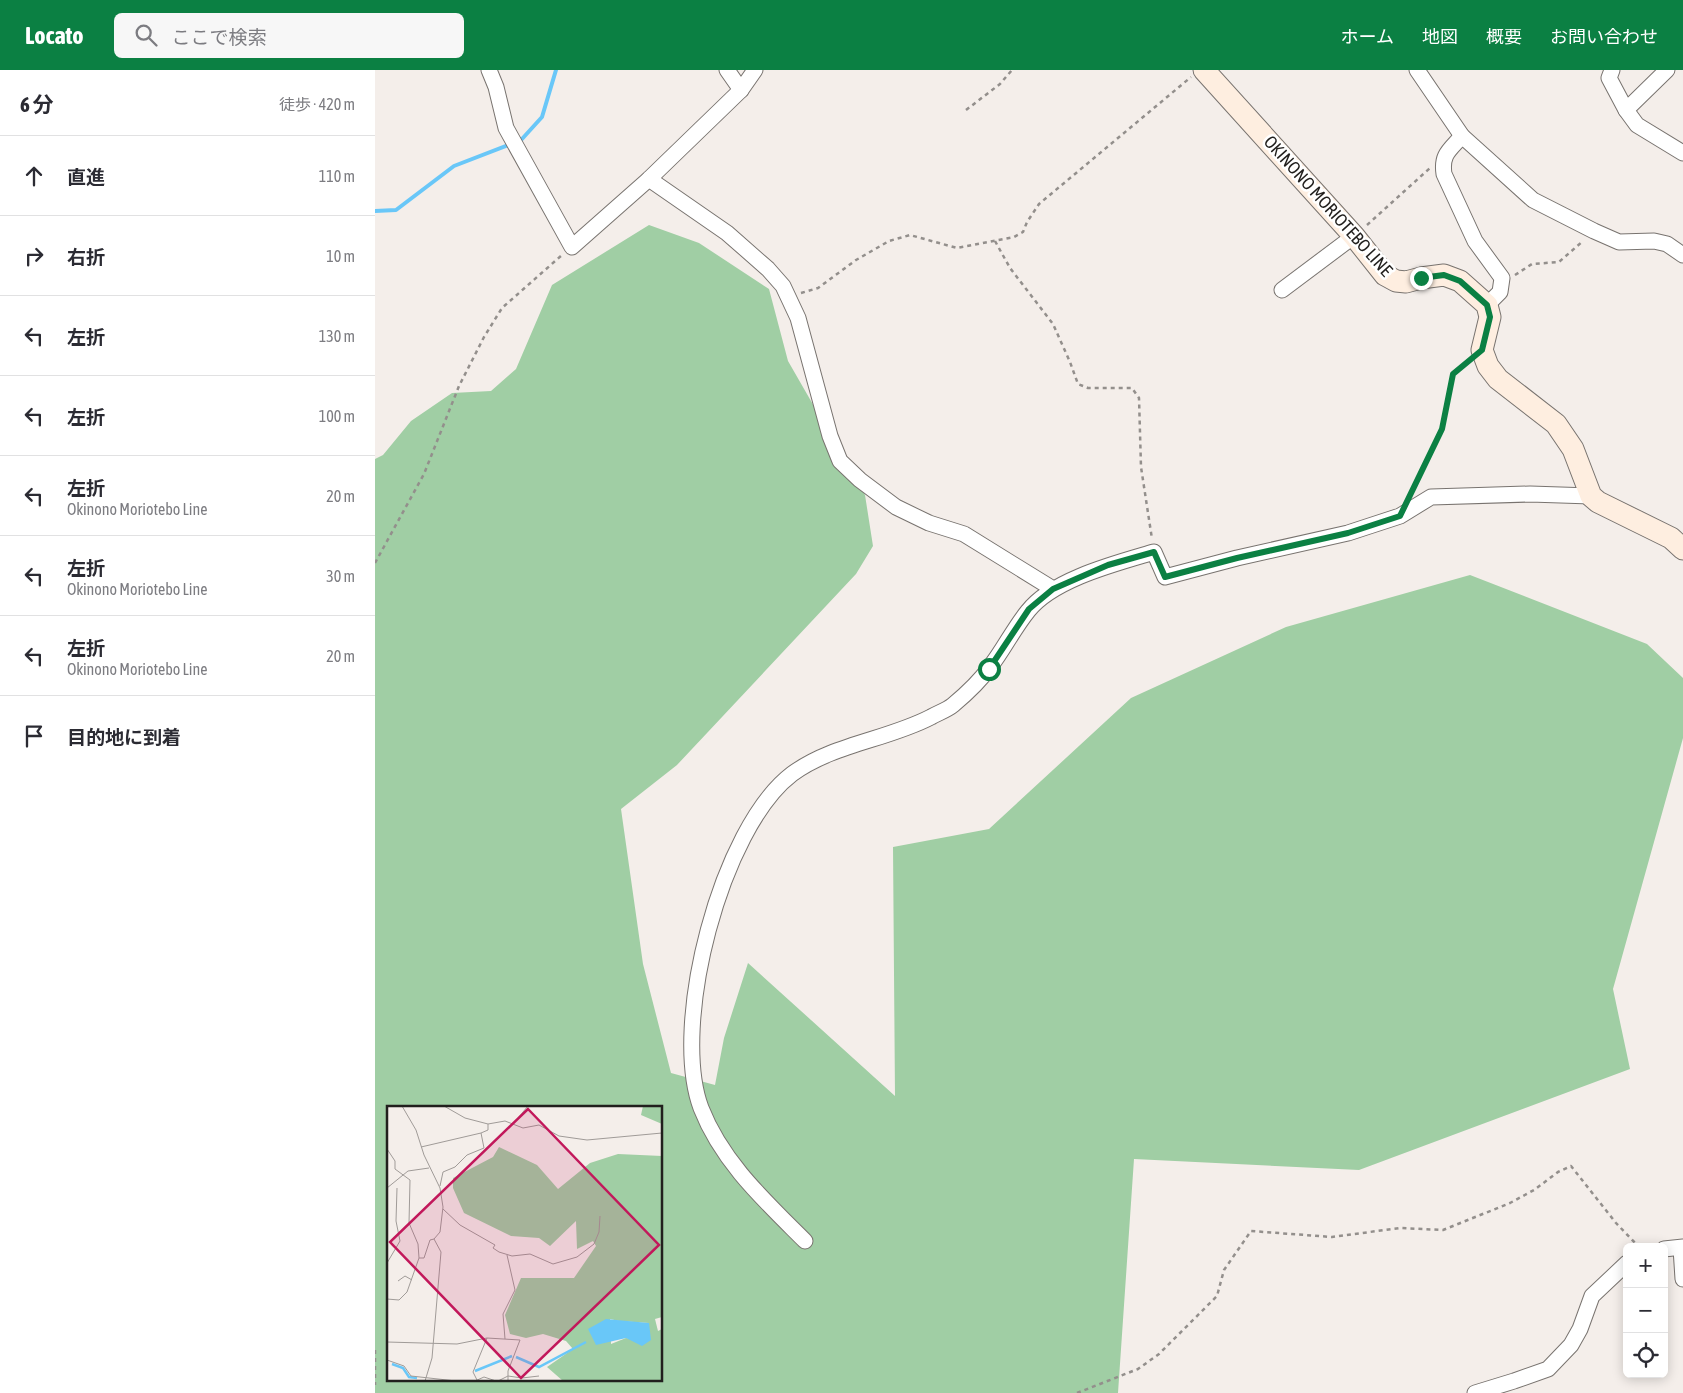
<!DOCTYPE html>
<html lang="ja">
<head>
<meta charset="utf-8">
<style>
  body { margin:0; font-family:"Asap Condensed","Noto Sans JP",sans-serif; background:#f7f7f7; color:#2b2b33 }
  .controls { position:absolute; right:15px; bottom:15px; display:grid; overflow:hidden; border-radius:8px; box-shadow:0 2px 12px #0003 }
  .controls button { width:45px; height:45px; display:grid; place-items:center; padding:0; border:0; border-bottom:1px solid #e1e1e2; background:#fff; color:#2b2b33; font:25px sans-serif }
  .stop { position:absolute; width:15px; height:15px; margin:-11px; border:4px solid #0b8043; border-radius:50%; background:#fff }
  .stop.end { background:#0b8043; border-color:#fff; box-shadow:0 1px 5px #0008 }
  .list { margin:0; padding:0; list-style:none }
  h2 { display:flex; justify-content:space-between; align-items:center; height:65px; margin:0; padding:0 20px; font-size:21px }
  h2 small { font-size:16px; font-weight:400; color:#7c7c81 }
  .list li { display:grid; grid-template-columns:32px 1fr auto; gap:15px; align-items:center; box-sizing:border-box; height:80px; padding:0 20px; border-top:1px solid #e1e1e2 }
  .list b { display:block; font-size:19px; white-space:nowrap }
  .list p { margin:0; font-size:16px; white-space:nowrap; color:#7c7c81 }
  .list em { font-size:16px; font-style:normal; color:#7c7c81 }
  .icon { flex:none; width:28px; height:28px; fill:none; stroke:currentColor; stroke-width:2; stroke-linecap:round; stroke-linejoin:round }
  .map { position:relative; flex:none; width:1308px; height:1323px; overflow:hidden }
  header { display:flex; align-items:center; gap:30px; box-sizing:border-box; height:70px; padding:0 25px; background:#0b8043; color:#fff }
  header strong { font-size:24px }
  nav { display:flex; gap:28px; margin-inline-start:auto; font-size:18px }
  .search { width:350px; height:45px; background:#f7f7f7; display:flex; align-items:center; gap:12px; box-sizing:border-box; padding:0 18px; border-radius:8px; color:#7c7c81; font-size:19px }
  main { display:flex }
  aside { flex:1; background:#fff }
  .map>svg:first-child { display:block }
  .green { fill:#a0cea4; fill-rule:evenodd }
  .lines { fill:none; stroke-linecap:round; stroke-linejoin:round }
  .stream { stroke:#69c7f8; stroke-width:4 }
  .minor-casing { stroke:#78736f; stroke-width:17 }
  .secondary-casing { stroke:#78736f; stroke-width:23 }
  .path { stroke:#938f8c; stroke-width:2.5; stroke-dasharray:4 4; stroke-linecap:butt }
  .minor { stroke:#fff; stroke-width:15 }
  .secondary { stroke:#feeee0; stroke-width:21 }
  .route { stroke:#0b8043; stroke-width:6 }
  .labels { text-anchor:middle; stroke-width:5; stroke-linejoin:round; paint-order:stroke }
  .street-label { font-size:18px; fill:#211f1d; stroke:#fff }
  .inset-river { fill:none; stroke:#69c7f8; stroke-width:2.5 }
  .inset-road { fill:none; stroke:#a09b98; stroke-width:1 }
  .view { fill:#c2185b; fill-opacity:0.15; stroke:#c2185b; stroke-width:2.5 }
  .inset-edge { fill:none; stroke:#211f1d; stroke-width:2.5 }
</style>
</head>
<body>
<header>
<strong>Locato</strong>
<div class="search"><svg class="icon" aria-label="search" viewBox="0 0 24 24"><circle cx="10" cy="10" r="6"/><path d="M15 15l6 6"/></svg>ここで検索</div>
<nav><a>ホーム</a><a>地図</a><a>概要</a><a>お問い合わせ</a></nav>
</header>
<main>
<aside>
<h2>6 分<small>徒歩 · 420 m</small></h2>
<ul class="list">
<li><svg class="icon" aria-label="ahead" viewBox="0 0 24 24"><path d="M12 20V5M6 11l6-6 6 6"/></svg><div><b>直進</b></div><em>110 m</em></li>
<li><svg class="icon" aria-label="right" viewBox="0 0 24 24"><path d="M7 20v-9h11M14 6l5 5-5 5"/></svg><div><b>右折</b></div><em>10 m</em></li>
<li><svg class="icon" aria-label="left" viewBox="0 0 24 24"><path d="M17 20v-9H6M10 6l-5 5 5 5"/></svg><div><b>左折</b></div><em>130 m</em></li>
<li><svg class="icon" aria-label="left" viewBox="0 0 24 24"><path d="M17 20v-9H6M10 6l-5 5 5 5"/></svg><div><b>左折</b></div><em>100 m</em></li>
<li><svg class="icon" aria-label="left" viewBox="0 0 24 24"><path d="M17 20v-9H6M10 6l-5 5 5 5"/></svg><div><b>左折</b><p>Okinono Moriotebo Line</p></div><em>20 m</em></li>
<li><svg class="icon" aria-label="left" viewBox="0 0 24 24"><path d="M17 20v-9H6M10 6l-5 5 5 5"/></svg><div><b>左折</b><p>Okinono Moriotebo Line</p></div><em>30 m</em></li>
<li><svg class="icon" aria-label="left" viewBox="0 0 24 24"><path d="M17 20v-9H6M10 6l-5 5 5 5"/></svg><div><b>左折</b><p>Okinono Moriotebo Line</p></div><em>20 m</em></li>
<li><svg class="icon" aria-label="arrive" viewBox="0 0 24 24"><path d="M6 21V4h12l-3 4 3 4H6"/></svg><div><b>目的地に到着</b></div></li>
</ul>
</aside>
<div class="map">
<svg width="1308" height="1323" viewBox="0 0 1308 1323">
  <rect width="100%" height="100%" fill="#f4eeea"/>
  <!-- green -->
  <path class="green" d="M 274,155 L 324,173 L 394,219 L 413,291 L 490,425 L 498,476 L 481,504 L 302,695 L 246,739 L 268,894 L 296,1003 L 340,1015 L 349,968 L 373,893 L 520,1026 L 518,777 L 614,759 L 756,628 L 911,557 L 1095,505 L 1272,574 L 1308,608 L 1308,668 L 1238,919 L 1255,999 L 984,1100 L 759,1089 L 743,1323 L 0,1323 L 0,389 L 8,385 L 36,351 L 77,323 L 116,321 L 141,299 L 177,215 ZM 14,1037 L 286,1037 L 286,1309 L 14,1309 Z"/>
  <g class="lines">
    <!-- stream -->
    <g class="stream">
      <polyline points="143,71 147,69 167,47 181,0"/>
      <polyline points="0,141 21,140 79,96 136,74"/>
    </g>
    <defs>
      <g id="minor">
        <polyline points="114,0 121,17 131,58 197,177 274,109 366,20 380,0"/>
        <polyline points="352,0 366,20"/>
        <polyline points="1042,0 1087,66 1158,130 1219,161 1244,172 1279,171 1292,174 1308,185"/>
        <polyline points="1237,0 1234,8 1251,40 1262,55 1308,83"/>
        <polyline points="1251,40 1292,0"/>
        <path d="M 1087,66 C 1075,80 1066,84 1069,104 L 1100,171 L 1127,208 L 1125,222 L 1112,235"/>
        <polyline points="274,109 352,163 393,199 408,216 423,248 455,366 465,391 485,410 521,437 554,453 589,464 678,519"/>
        <polyline points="907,220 979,166"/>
        <path d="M 430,1171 C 390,1131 347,1092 326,1038 C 295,955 346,758 417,704 C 458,674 512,670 556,647 C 563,643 572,640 578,635 C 590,625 605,611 615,597 C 629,579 639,558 653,541 C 678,509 742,493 779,482 L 790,507 L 862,488 L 973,463 L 1025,446 L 1056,427 L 1155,424 L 1216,426"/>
        <polyline points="1306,1178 1308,1209"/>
        <polyline points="1289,1179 1308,1177"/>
        <polyline points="1100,1323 1139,1311 1173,1299 1196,1275 1205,1259 1217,1226 1252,1193"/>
      </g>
      <polyline id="secondary" points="829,0 979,166 1010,205 1021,211 1031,212 1046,208 1069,205 1085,211 1112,235 1115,247 1107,280 1113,296 1123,309 1181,354 1198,379 1216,426 1223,432 1296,468 1308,479"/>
    </defs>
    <!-- minor casing -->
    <use href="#minor" class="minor-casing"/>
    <!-- secondary casing -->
    <use href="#secondary" class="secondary-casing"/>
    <!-- path -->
    <g class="path">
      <polyline points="591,40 625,14 637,0"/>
      <polyline points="992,155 1055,98"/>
      <polyline points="620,171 635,198 678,254 695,292 703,314 713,318 757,318 764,328 766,397 777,469"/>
      <polyline points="1140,205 1157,194 1184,192 1208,171"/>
      <polyline points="426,223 443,218 481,190 514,171 535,165 582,178 639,167 648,162 652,152 664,134 816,7"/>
      <polyline points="1037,422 1067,359 1078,304 1094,291"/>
      <polyline points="0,493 49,404 84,316 109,267 127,238 187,185"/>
      <polyline points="0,1280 0,1315"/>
      <polyline points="702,1323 763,1299 784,1284 842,1226 849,1200 876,1161 957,1167 1025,1158 1068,1160 1135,1133 1159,1120 1183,1102 1196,1096 1241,1153 1264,1177"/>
    </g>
    <!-- minor -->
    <use href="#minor" class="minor"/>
    <!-- secondary -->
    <use href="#secondary" class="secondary"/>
  </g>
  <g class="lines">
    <!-- route -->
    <polyline class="route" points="614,599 654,539 678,519 733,495 779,482 790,507 862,488 973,463 1025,446 1067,359 1078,304 1107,280 1115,247 1112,235 1085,211 1069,205 1046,208"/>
  </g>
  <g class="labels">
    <!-- street labels -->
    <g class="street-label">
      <text transform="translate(953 136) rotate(48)" y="6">OKINONO MORIOTEBO LINE</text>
    </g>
  </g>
  <!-- overview -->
  <g transform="translate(12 1036)">
    <rect width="275" height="275" fill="#f4eeea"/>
    <path d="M 256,0 L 275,0 L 275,18 L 254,9 ZM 112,41 L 150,59 L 171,83 L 203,57 L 231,48 L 275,50 L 275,211 L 268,213 L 271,225 L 275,223 L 275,275 L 176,275 L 160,261 L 186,243 L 179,235 L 156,228 L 139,232 L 123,228 L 118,209 L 134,172 L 187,172 L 209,140 L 206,135 L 190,143 L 189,115 L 163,140 L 152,132 L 124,130 L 77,107 L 66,82 L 66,72 L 106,51 ZM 223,213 L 232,215 L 262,217 L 245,233 L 239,232 L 224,238 Z" fill="#a0cea4" fill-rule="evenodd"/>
    <path d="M 219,213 L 262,217 L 264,234 L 255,240 L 239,232 L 209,239 L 201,223 Z" fill="#69c7f8"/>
    <path class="inset-river" d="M 129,251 L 152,261 L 199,236M 5,258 L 16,262 L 22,271 L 30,272M 88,265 L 125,250"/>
    <path class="inset-road" d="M 15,0 L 29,24 L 37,49 L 53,82 L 56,101 L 53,126 L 47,133 L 54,146 L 45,252 L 38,275M 34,0 L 49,0M 57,0 L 78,12 L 101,18M 101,18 L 118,15 L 136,22 L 152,19 L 172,30 L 200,34 L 275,27M 126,18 L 141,0M 34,41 L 94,27 L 101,24 L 101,18M 0,43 L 8,55 L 8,63 L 23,74 L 22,117 L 31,138 L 32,152 L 20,186 L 12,194 L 0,193M 53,80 L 56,66 L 68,61 L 80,49 L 97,42 L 94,27M 0,82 L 21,65 L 42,62M 56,103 L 73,119 L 108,139 L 106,142 L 112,146 L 125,150 L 143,148 L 166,158 L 190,151 L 207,138 L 212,126 L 213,110M 32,152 L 37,152 L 43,134 L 47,133M 0,157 L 13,135 L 9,115 L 10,82M 11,175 L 18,170 L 25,174M 118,233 L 116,208 L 128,184 L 120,149M 0,236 L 70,238 L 100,232 L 133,234 L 121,265 L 121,275M 0,254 L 17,260 L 24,270 L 69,275M 90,274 L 86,266 L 100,232M 88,275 L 97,271 L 109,275M 111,275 L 121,270 L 135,272 L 152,270"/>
    <path class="view" d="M 141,3 L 272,139 L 134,272 L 3,136 Z"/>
    <rect width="275" height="275" class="inset-edge"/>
  </g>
</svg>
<div class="controls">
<button>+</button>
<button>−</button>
<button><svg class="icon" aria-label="locate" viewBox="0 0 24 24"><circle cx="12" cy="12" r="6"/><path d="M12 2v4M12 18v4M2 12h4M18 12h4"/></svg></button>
</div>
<div class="stop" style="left:614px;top:599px"></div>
<div class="stop end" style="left:1046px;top:208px"></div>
</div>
</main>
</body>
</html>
